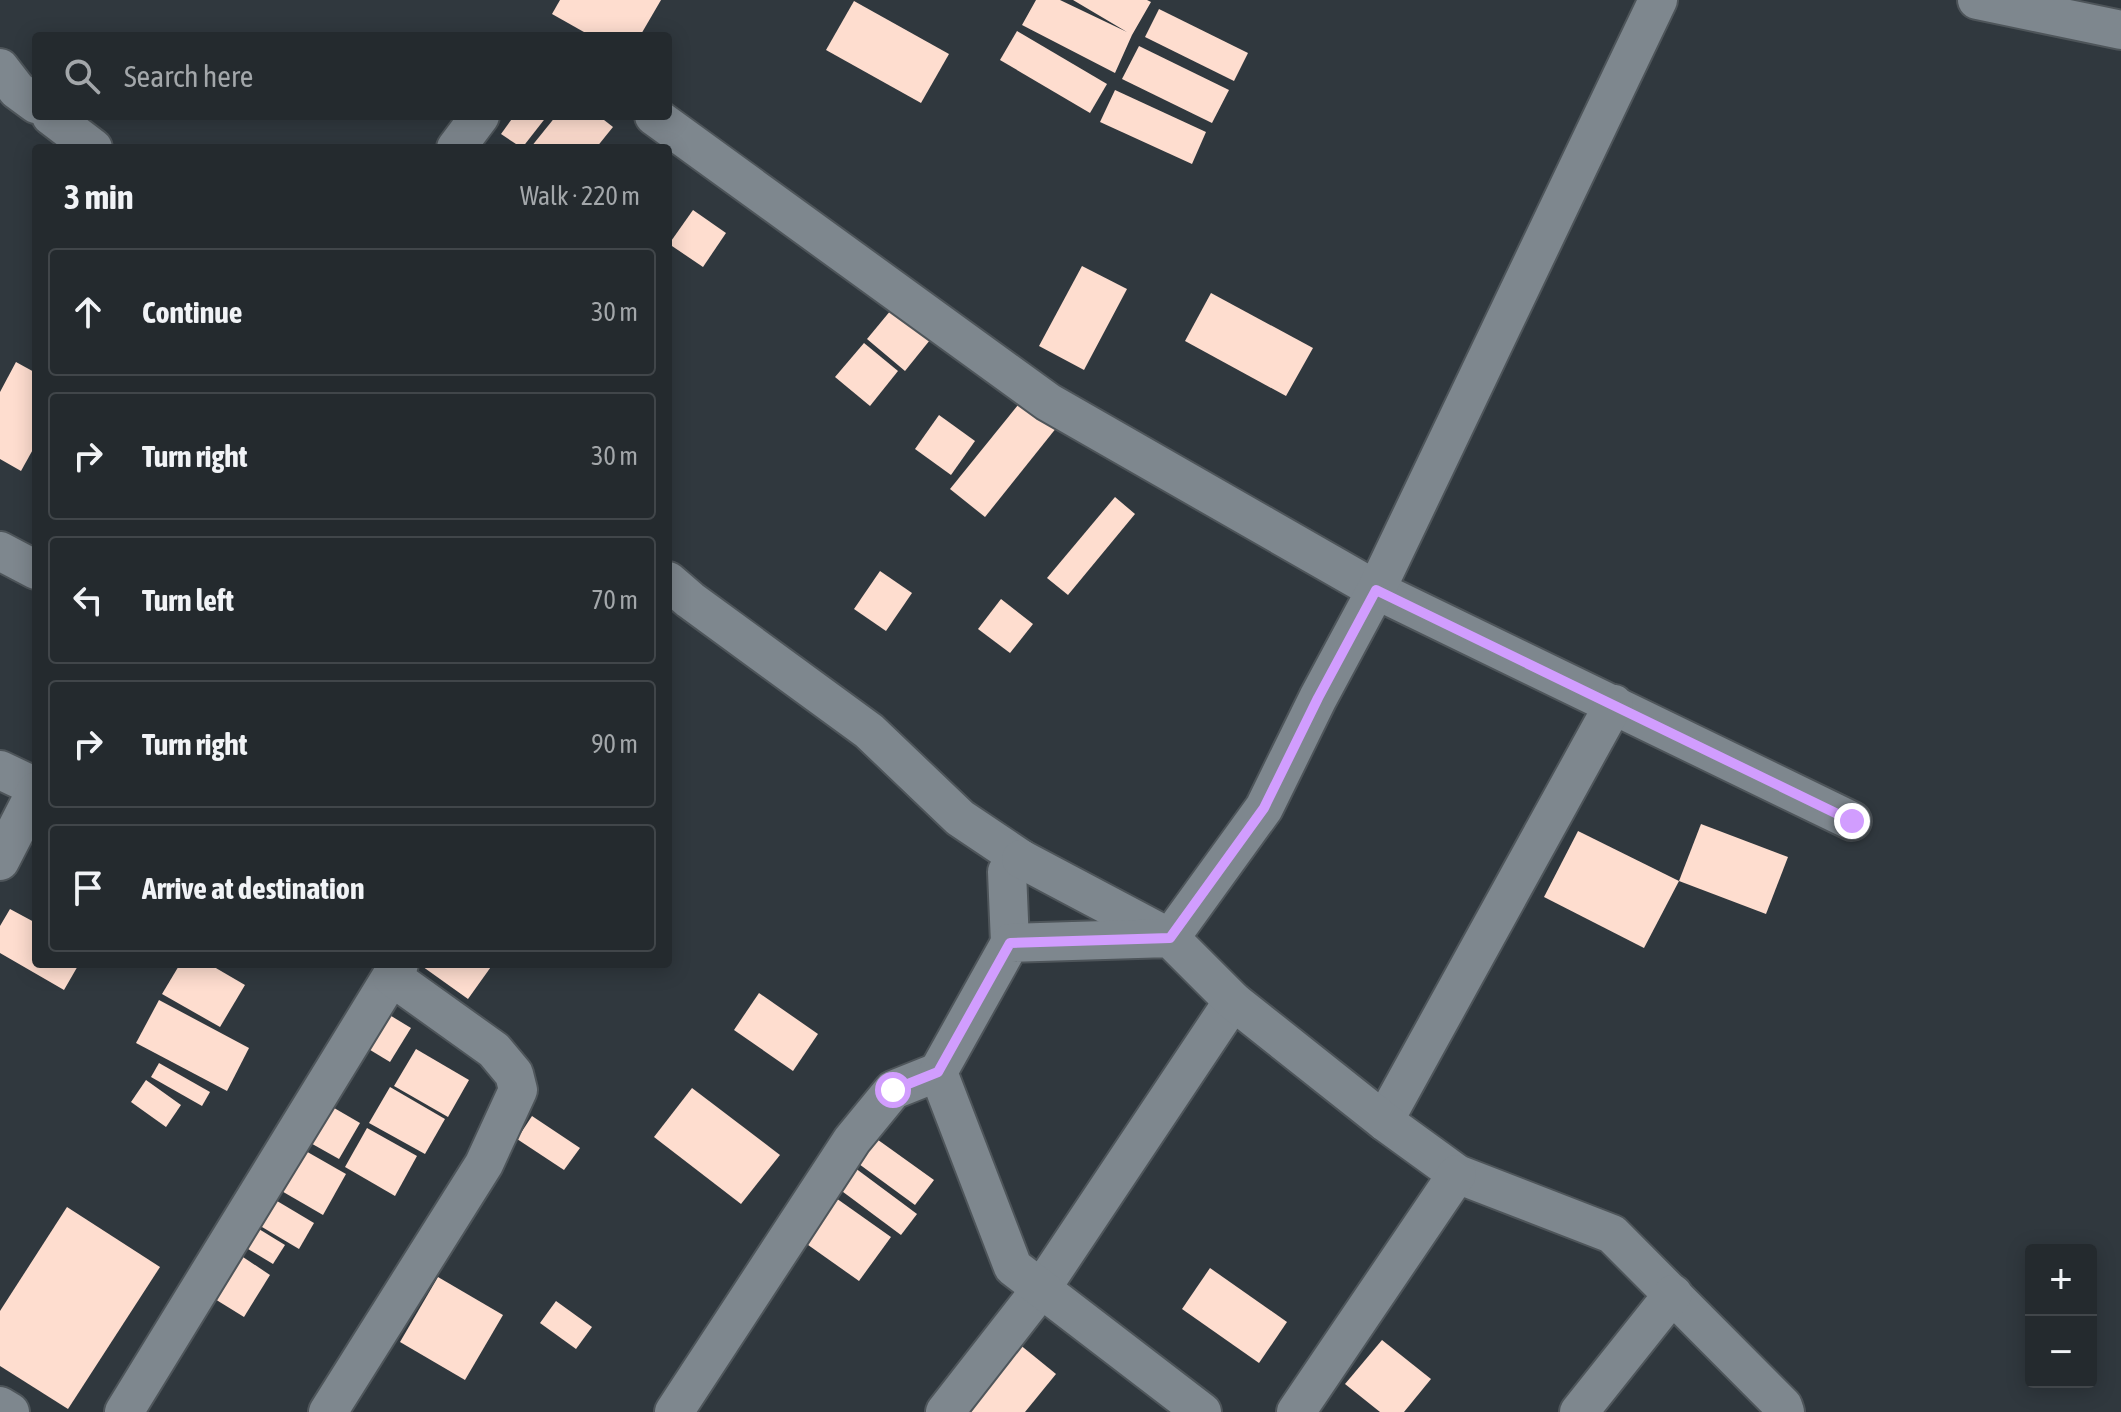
<!DOCTYPE html>
<html lang="en">
<head>
<meta charset="utf-8">
<style>
  body { margin:0; font-family:"Asap Condensed",sans-serif; background:#2c3236; color:#f1f3f6 }
  .controls { position:absolute; right:24px; bottom:24px; display:grid; overflow:hidden; border-radius:8px; box-shadow:0 4px 20px #0003 }
  .controls button { width:72px; height:72px; display:grid; place-items:center; padding:0; border:0; border-bottom:2px solid #41464a; background:#242a2e; color:#f1f3f6; font:40px sans-serif }
  .stop { position:absolute; width:24px; height:24px; margin:-18px; border:6px solid #d19dfe; border-radius:50%; background:#fff }
  .stop.end { background:#d19dfe; border-color:#fff; box-shadow:0 2px 8px #0008 }
  .list { margin:0; padding:0; list-style:none }
  h2 { display:flex; justify-content:space-between; align-items:center; height:104px; margin:0; padding:0 32px; font-size:34px }
  h2 small { font-size:26px; font-weight:400; color:#a3a7aa }
  .list li { display:grid; grid-template-columns:52px 1fr auto; gap:24px; align-items:center; box-sizing:border-box; height:128px; margin:0 16px 16px; padding:0 16px; border:2px solid #41464a; border-radius:8px }
  .list b { display:block; font-size:30px; white-space:nowrap }
  .list em { font-size:26px; font-style:normal; color:#a3a7aa }
  .icon { flex:none; width:44px; height:44px; fill:none; stroke:currentColor; stroke-width:2; stroke-linecap:round; stroke-linejoin:round }
  .map { position:relative; flex:none; width:2121px; height:1412px; overflow:hidden }
  .search { position:absolute; background:#242a2e; box-shadow:0 4px 20px #0003; left:32px; top:32px; width:640px; height:88px; display:flex; align-items:center; gap:20px; box-sizing:border-box; padding:0 28px; border-radius:8px; color:#a3a7aa; font-size:30px }
  .panel { position:absolute; background:#242a2e; box-shadow:0 4px 20px #0003; left:32px; top:144px; width:640px; height:824px; border-radius:8px }
  .map>svg:first-child { display:block }
  .building { fill:#feddcf }
  .lines { fill:none; stroke-linecap:round; stroke-linejoin:round }
  .street-casing { stroke:#4e555a; stroke-width:42 }
  .street { stroke:#7e878e; stroke-width:38 }
  .route { stroke:#d19dfe; stroke-width:10 }
</style>
</head>
<body>
<div class="map">
<svg width="2121" height="1412" viewBox="0 0 2121 1412">
  <rect width="100%" height="100%" fill="#30383e"/>
  <!-- building -->
  <g class="building">
    <polygon points="560,0 661,0 640,36 591,36 552,14"/>
    <polygon points="1036,0 1060,0 1127,32 1073,0 1147,0 1151,2 1132,35 1115,73 1022,25"/>
    <polygon points="854,1 949,54 921,103 826,50"/>
    <polygon points="1159,9 1248,53 1234,81 1145,37"/>
    <polygon points="1017,31 1107,84 1090,113 1000,60"/>
    <polygon points="1139,46 1229,90 1212,123 1122,79"/>
    <polygon points="1115,90 1206,132 1192,164 1100,122"/>
    <polygon points="514,116 547,116 522,148 501,134"/>
    <polygon points="556,116 599,116 613,127 596,148 533,148 531,147"/>
    <polygon points="693,210 726,233 703,267 669,244"/>
    <polygon points="1082,266 1127,289 1084,370 1039,346"/>
    <polygon points="1211,293 1313,348 1286,396 1185,341"/>
    <polygon points="896,304 934,335 905,371 867,339"/>
    <polygon points="864,343 898,371 870,406 835,377"/>
    <polygon points="16,362 36,373 36,444 21,471 0,459 0,392"/>
    <polygon points="1022,400 1057,427 985,517 950,489"/>
    <polygon points="939,415 975,441 951,475 915,449"/>
    <polygon points="1115,497 1135,514 1068,595 1047,578"/>
    <polygon points="880,571 912,593 886,631 854,609"/>
    <polygon points="1001,599 1033,624 1010,653 978,629"/>
    <polygon points="1701,824 1788,857 1766,914 1679,881"/>
    <polygon points="1578,831 1679,881 1644,948 1544,897"/>
    <polygon points="10,909 36,923 36,964 79,964 64,990 0,953 0,926"/>
    <polygon points="180,964 209,964 245,985 220,1027 162,994"/>
    <polygon points="419,964 493,964 468,999"/>
    <polygon points="759,993 818,1034 793,1071 734,1030"/>
    <polygon points="159,1000 249,1048 227,1091 136,1043"/>
    <polygon points="378,1008 411,1028 390,1062 357,1042"/>
    <polygon points="416,1049 469,1080 448,1117 394,1086"/>
    <polygon points="159,1063 210,1092 202,1106 151,1077"/>
    <polygon points="146,1080 181,1105 166,1127 131,1102"/>
    <polygon points="390,1087 445,1119 425,1154 369,1123"/>
    <polygon points="692,1088 780,1155 741,1204 654,1137"/>
    <polygon points="329,1105 360,1123 339,1159 307,1141"/>
    <polygon points="532,1116 580,1148 564,1170 517,1139"/>
    <polygon points="367,1128 417,1156 395,1196 345,1167"/>
    <polygon points="867,1132 934,1180 915,1205 848,1156"/>
    <polygon points="297,1146 346,1174 323,1215 273,1186"/>
    <polygon points="847,1162 917,1214 901,1235 831,1183"/>
    <polygon points="826,1191 891,1237 859,1281 794,1235"/>
    <polygon points="262,1192 314,1223 299,1249 247,1218"/>
    <polygon points="67,1207 160,1267 68,1409 0,1366 0,1311"/>
    <polygon points="244,1220 285,1245 273,1264 233,1240"/>
    <polygon points="237,1253 270,1275 244,1317 210,1296"/>
    <polygon points="1210,1268 1287,1322 1259,1363 1182,1309"/>
    <polygon points="438,1277 503,1315 465,1380 400,1342"/>
    <polygon points="556,1301 592,1327 576,1349 540,1323"/>
    <polygon points="1013,1339 1056,1374 1025,1412 953,1412"/>
    <polygon points="1382,1340 1431,1379 1404,1412 1380,1412 1345,1384"/>
  </g>
  <g class="lines">
    <defs>
      <g id="street">
        <polyline points="1977,0 2121,30"/>
        <polyline points="0,68 17,90 36,104"/>
        <polyline points="51,116 93,148"/>
        <polyline points="654,116 1048,402 1376,590 1852,821"/>
        <polyline points="456,148 480,116"/>
        <polyline points="0,551 36,570"/>
        <polyline points="668,581 690,600 869,731 960,818 1021,859 1007,872 1010,943"/>
        <polyline points="0,770 36,787"/>
        <polyline points="1021,859 1170,938 1264,808 1318,698 1376,590 1658,0"/>
        <polyline points="0,861 36,791"/>
        <polyline points="1384,1121 1614,704"/>
        <polyline points="0,1406 10,1412"/>
        <polyline points="124,1412 399,964"/>
        <polyline points="328,1412 484,1164 518,1090 514,1074 494,1050 392,977"/>
        <polyline points="674,1412 852,1140 893,1090 938,1072"/>
        <polyline points="945,1412 1041,1289 1233,1001"/>
        <polyline points="1202,1412 1013,1267 938,1072 1010,943 1170,938 1233,1001 1384,1121 1457,1174 1612,1234 1783,1406 1785,1412"/>
        <polyline points="1296,1412 1457,1174"/>
        <polyline points="1579,1412 1673,1294"/>
      </g>
    </defs>
    <!-- street casing -->
    <use href="#street" class="street-casing"/>
    <!-- street -->
    <use href="#street" class="street"/>
  </g>
  <g class="lines">
    <!-- route -->
    <polyline class="route" points="893,1090 938,1072 1010,943 1170,938 1264,808 1318,698 1376,590 1852,821"/>
  </g>
</svg>
<div class="controls">
<button>+</button>
<button>−</button>
</div>
<div class="stop" style="left:893px;top:1090px"></div>
<div class="stop end" style="left:1852px;top:821px"></div>
<div class="search"><svg class="icon" aria-label="search" viewBox="0 0 24 24"><circle cx="10" cy="10" r="6"/><path d="M15 15l6 6"/></svg>Search here</div>
<section class="panel">
<h2>3 min<small>Walk · 220 m</small></h2>
<ul class="list">
<li><svg class="icon" aria-label="ahead" viewBox="0 0 24 24"><path d="M12 20V5M6 11l6-6 6 6"/></svg><div><b>Continue</b></div><em>30 m</em></li>
<li><svg class="icon" aria-label="right" viewBox="0 0 24 24"><path d="M7 20v-9h11M14 6l5 5-5 5"/></svg><div><b>Turn right</b></div><em>30 m</em></li>
<li><svg class="icon" aria-label="left" viewBox="0 0 24 24"><path d="M17 20v-9H6M10 6l-5 5 5 5"/></svg><div><b>Turn left</b></div><em>70 m</em></li>
<li><svg class="icon" aria-label="right" viewBox="0 0 24 24"><path d="M7 20v-9h11M14 6l5 5-5 5"/></svg><div><b>Turn right</b></div><em>90 m</em></li>
<li><svg class="icon" aria-label="arrive" viewBox="0 0 24 24"><path d="M6 21V4h12l-3 4 3 4H6"/></svg><div><b>Arrive at destination</b></div></li>
</ul>
</section>
</div>
</body>
</html>
